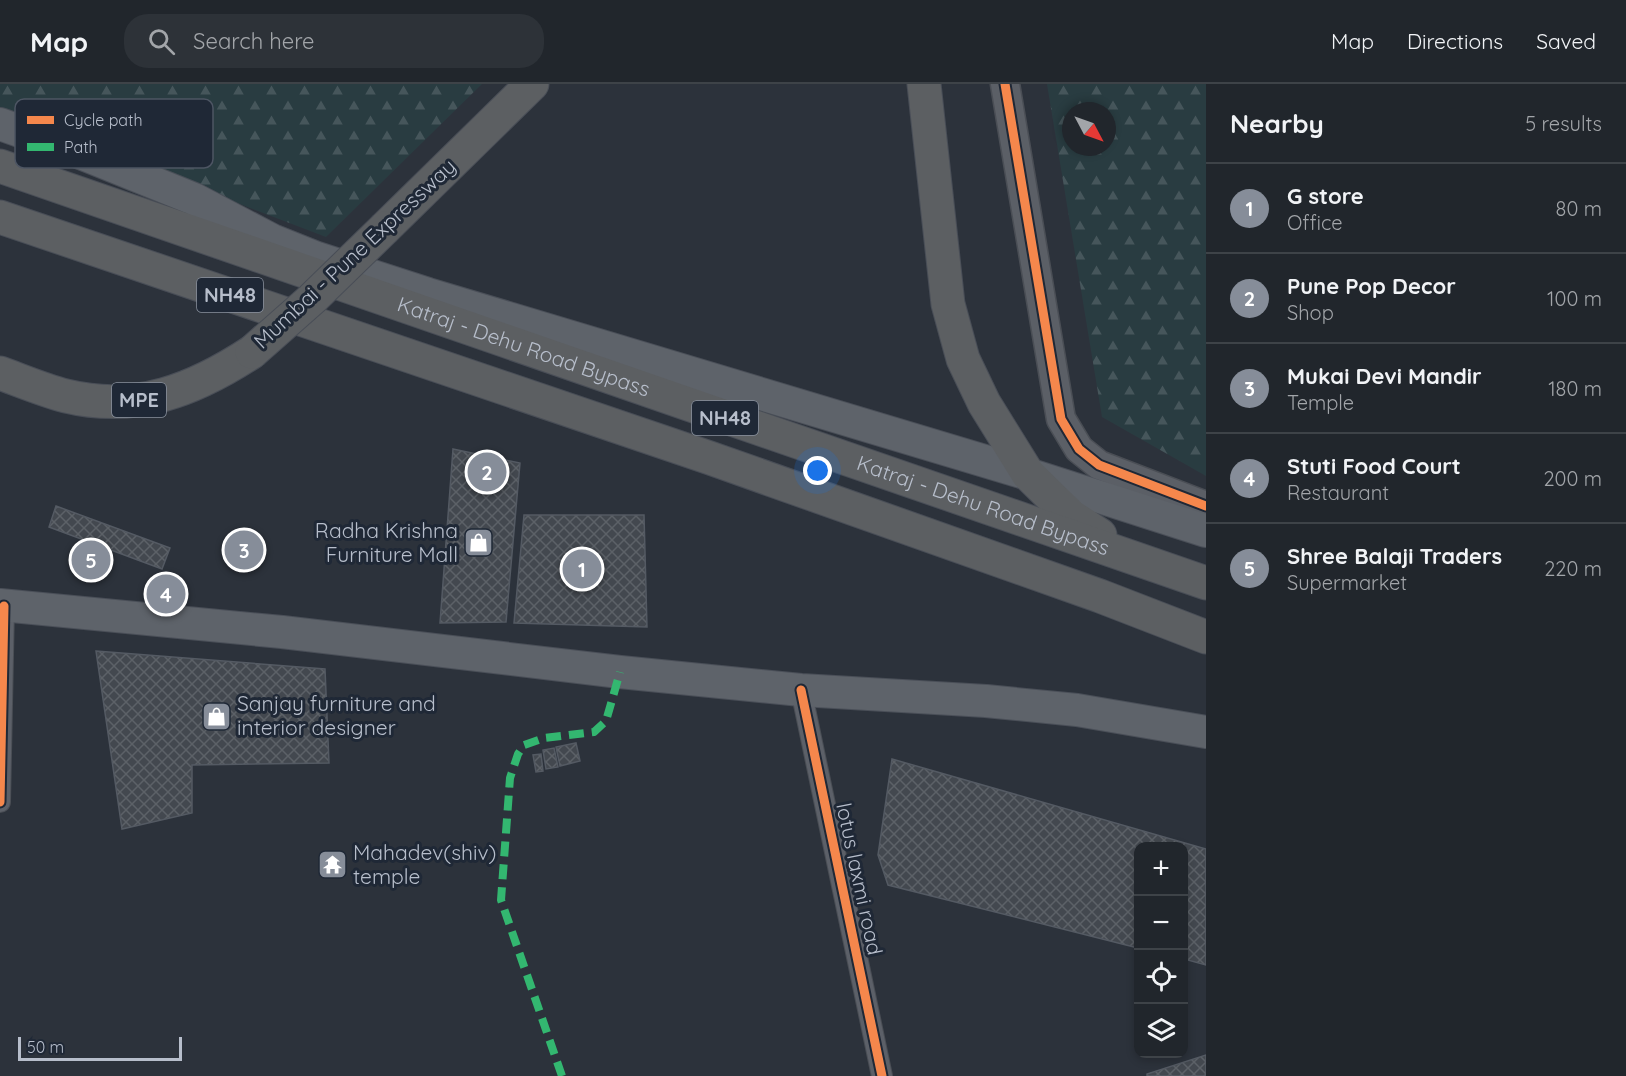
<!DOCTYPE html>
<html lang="en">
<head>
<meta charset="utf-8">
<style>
  body { margin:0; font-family:Quicksand,sans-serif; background:#2d3238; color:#f1f3f6 }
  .controls { position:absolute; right:18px; bottom:18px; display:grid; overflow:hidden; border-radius:12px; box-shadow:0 3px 9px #0003 }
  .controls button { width:54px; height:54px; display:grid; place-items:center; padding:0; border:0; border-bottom:2px solid #3e4348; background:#21262c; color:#f1f3f6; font:30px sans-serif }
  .compass { position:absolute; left:1062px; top:18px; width:54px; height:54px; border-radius:50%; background:#21262c; box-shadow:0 3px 9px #0003; rotate:131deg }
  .scale { position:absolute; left:18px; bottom:15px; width:164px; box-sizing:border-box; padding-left:6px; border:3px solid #b7becb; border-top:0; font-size:16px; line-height:21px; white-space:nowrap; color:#b7becb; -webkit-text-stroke:4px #1f2836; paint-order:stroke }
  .you { position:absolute; left:818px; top:387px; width:21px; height:21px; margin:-15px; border:4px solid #fff; border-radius:50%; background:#1a73e8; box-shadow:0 0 0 9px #1a73e833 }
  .badge { display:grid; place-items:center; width:39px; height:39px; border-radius:50%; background:#868d99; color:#fff; font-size:20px; font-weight:700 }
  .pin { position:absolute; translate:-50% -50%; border:3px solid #fff; box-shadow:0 2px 6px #0006 }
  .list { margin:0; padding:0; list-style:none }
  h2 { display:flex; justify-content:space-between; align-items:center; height:78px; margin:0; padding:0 24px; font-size:26px }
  h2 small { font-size:20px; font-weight:400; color:#a2a5a9 }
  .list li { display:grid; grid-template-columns:39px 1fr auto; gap:18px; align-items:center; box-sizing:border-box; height:90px; padding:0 24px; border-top:2px solid #3e4348 }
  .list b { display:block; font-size:22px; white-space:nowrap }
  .list p { margin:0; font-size:20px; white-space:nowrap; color:#a2a5a9 }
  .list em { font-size:20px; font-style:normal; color:#a2a5a9 }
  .icon { flex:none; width:33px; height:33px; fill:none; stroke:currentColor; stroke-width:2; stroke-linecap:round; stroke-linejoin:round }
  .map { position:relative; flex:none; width:1206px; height:992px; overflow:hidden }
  header { display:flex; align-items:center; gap:36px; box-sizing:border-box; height:84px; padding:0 30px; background:#21262c; border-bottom:2px solid #3e4348 }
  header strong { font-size:28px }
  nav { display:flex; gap:33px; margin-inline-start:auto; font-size:21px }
  .search { width:420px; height:54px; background:#2d3238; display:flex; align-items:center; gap:15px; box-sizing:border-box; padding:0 21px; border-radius:24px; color:#a2a5a9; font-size:22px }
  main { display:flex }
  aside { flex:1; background:#21262c }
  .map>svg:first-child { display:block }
  .forest { fill:url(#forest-firs); fill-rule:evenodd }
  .building { fill:url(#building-cross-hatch); stroke:#545a63; stroke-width:1.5 }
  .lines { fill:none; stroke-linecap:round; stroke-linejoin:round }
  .street-casing { stroke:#4a4e55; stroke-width:22 }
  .secondary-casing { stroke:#4a4e55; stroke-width:31 }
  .primary-casing { stroke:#4a4f58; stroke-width:34 }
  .highway-casing { stroke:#494e57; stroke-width:35 }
  .street { stroke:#5c6068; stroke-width:20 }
  .secondary { stroke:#5b5f66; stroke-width:28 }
  .primary { stroke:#5e636a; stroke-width:32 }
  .highway { stroke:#5c5f62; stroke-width:33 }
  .highway-bridge-casing { stroke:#494e57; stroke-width:35; stroke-linecap:butt }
  .highway-bridge { stroke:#5c5f62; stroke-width:33 }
  .quiet { stroke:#33b770; stroke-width:8; stroke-dasharray:15 8; stroke-linecap:butt }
  .cycleway-casing { stroke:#1f2836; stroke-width:13 }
  .cycleway { stroke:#f5874c; stroke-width:9 }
  .labels { text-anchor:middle; stroke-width:6; stroke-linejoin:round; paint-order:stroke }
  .shield { fill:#1f2836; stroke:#89919e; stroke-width:1.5 }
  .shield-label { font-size:20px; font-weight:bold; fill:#b7becb }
  .street-label { font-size:21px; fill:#b7becb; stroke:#1f2836 }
  .poi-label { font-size:21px; fill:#b7becb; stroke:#1f2836; text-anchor:start }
  .key { fill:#1f2836; stroke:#4d5563; stroke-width:1.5 }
  .key-label { font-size:16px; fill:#b7becb }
</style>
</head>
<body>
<header>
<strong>Map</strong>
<div class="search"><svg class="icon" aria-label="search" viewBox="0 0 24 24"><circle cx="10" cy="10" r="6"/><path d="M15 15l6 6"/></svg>Search here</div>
<nav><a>Map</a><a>Directions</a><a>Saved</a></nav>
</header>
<main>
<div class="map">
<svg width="1206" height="992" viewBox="0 0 1206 992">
  <defs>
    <pattern id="forest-firs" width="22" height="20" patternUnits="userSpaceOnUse" patternTransform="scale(1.5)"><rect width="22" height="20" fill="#293c41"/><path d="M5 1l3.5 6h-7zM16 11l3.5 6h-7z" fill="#46565b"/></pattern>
    <pattern id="building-cross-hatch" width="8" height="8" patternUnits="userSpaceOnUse" patternTransform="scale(1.5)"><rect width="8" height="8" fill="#43484f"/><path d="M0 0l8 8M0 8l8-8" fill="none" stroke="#5c6167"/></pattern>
  </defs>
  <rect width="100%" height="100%" fill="#2c323b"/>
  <!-- forest -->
  <g class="forest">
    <polygon points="0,0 482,0 326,153 0,28"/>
    <path d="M 1047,0 L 1206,0 L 1206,392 L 1102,333 ZM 1071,27 L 1107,27 L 1107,63 L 1071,63 Z"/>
  </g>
  <!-- building -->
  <g class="building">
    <polygon points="453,365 520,379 506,538 440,539"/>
    <polygon points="56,422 170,464 162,485 49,443"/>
    <polygon points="524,431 644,431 647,543 514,539"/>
    <polygon points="96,567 325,585 329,679 192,681 192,729 122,745"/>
    <polygon points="576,659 580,677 560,682 556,663"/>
    <polygon points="554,664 558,683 546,685 543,666"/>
    <polygon points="541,670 543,687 536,688 533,671"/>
    <polygon points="892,675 1206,765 1206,881 1184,875 1184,762 1138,762 1138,864 888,801 878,771"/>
    <polygon points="1206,971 1206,992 1147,992 1147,990"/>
  </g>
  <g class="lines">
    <defs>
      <g id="street">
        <polyline points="801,606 882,992"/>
        <polyline points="0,718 4,522"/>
      </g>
      <polyline id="secondary" points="1005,0 1061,335 1079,365 1099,381 1206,422"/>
      <g id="primary">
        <polyline points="0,40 73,66 194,115 272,156 317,174 428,210 1028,390 1206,447"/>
        <polyline points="0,521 282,548 620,588 801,606 986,617 1077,626 1206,648"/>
      </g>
      <g id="highway">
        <polyline points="924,0 948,220 963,275 984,319 1028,390 1071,432 1100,451"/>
        <path id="s1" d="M 0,82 L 1206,499"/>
        <polyline points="0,133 710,374 1100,512 1206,553"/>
        <polyline points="385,144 532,0"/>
        <path d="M 0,289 C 22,297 43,306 66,312 C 137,329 194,306 252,268"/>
      </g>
    </defs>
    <!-- street casing -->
    <use href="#street" class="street-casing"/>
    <!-- secondary casing -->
    <use href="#secondary" class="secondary-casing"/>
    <!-- primary casing -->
    <use href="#primary" class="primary-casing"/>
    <!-- highway casing -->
    <use href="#highway" class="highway-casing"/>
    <!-- street -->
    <use href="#street" class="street"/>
    <!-- secondary -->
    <use href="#secondary" class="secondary"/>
    <!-- primary -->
    <use href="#primary" class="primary"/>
    <!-- highway -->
    <use href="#highway" class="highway"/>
    <defs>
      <polyline id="highway-bridge" points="252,268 312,215 385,144"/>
    </defs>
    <!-- highway-bridge casing -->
    <use href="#highway-bridge" class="highway-bridge-casing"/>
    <!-- highway-bridge -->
    <use href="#highway-bridge" class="highway-bridge"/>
    <!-- quiet -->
    <polyline class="quiet" points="562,992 501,816 510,694 518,670 524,661 544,654 594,648 606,637 620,588"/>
    <defs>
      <g id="cycleway">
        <polyline points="1005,0 1061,335 1079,365 1099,381 1206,422"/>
        <polyline points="801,606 882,992"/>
        <polyline points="0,718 4,522"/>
      </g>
    </defs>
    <!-- cycleway casing -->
    <use href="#cycleway" class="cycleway-casing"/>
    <!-- cycleway -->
    <use href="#cycleway" class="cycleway"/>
  </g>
  <!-- icons -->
  <defs>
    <symbol id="shop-square" viewBox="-11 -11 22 22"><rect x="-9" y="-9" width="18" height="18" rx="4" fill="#868d99" stroke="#1f2836"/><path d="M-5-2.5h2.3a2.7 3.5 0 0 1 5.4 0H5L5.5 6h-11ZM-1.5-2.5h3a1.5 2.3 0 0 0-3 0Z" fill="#fff"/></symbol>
    <symbol id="temple-square" viewBox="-11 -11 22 22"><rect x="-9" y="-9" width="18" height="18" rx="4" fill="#868d99" stroke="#1f2836"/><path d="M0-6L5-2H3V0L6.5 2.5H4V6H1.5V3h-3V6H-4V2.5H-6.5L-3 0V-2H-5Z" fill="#fff"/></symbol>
  </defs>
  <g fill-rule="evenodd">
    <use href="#shop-square" x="462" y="442" width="33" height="33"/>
    <use href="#shop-square" x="200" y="616" width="33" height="33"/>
    <use href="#temple-square" x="316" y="764" width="33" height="33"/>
  </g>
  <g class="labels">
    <!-- shield labels -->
    <g class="shield">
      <rect x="197" y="194" width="66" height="34" rx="4.5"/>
      <rect x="112" y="299" width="54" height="34" rx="4.5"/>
      <rect x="692" y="317" width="66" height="34" rx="4.5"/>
    </g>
    <g class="shield-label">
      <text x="230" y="218">NH48</text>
      <text x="139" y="323">MPE</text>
      <text x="725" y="341">NH48</text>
    </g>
    <!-- street labels -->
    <g class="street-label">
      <text transform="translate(355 170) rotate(-43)" y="7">Mumbai - Pune Expressway</text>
      <text dy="7" stroke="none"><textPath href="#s1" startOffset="554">Katraj - Dehu Road Bypass</textPath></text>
      <text dy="7" stroke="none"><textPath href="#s1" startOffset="1040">Katraj - Dehu Road Bypass</textPath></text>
      <text transform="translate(859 795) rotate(78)" y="7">lotus laxmi road</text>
    </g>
    <!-- poi labels -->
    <g class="poi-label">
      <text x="458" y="454" text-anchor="end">Radha Krishna<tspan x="458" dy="24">Furniture Mall</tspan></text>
      <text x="237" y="627">Sanjay furniture and<tspan x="237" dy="24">interior designer</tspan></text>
      <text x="353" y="776">Mahadev(shiv)<tspan x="353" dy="24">temple</tspan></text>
    </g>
  </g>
  <!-- legend -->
  <rect x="15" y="15" width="198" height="69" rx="9" class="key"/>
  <rect x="27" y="32" width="27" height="8" fill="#f5874c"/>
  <rect x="27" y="59" width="27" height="8" fill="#33b770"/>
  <g class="key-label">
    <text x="64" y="42">Cycle path</text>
    <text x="64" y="69">Path</text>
  </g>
</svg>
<div class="controls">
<button>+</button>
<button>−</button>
<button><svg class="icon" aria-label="locate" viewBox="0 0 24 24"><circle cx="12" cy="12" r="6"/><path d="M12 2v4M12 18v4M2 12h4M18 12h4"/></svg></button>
<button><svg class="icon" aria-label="layers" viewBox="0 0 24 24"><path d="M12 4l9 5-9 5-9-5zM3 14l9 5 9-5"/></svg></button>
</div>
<svg class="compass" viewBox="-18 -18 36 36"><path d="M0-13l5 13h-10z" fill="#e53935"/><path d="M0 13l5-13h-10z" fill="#a2a5a9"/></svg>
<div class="scale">50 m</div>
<div class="you"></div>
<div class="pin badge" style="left:582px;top:485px">1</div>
<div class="pin badge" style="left:487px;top:388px">2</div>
<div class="pin badge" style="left:244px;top:466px">3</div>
<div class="pin badge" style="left:166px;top:510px">4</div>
<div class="pin badge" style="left:91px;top:476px">5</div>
</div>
<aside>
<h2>Nearby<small>5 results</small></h2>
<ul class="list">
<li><span class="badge">1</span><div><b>G store</b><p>Office</p></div><em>80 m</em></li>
<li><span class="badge">2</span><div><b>Pune Pop Decor</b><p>Shop</p></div><em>100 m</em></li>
<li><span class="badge">3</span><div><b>Mukai Devi Mandir</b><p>Temple</p></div><em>180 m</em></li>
<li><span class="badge">4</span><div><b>Stuti Food Court</b><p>Restaurant</p></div><em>200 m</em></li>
<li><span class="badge">5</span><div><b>Shree Balaji Traders</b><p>Supermarket</p></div><em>220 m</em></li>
</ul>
</aside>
</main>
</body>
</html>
